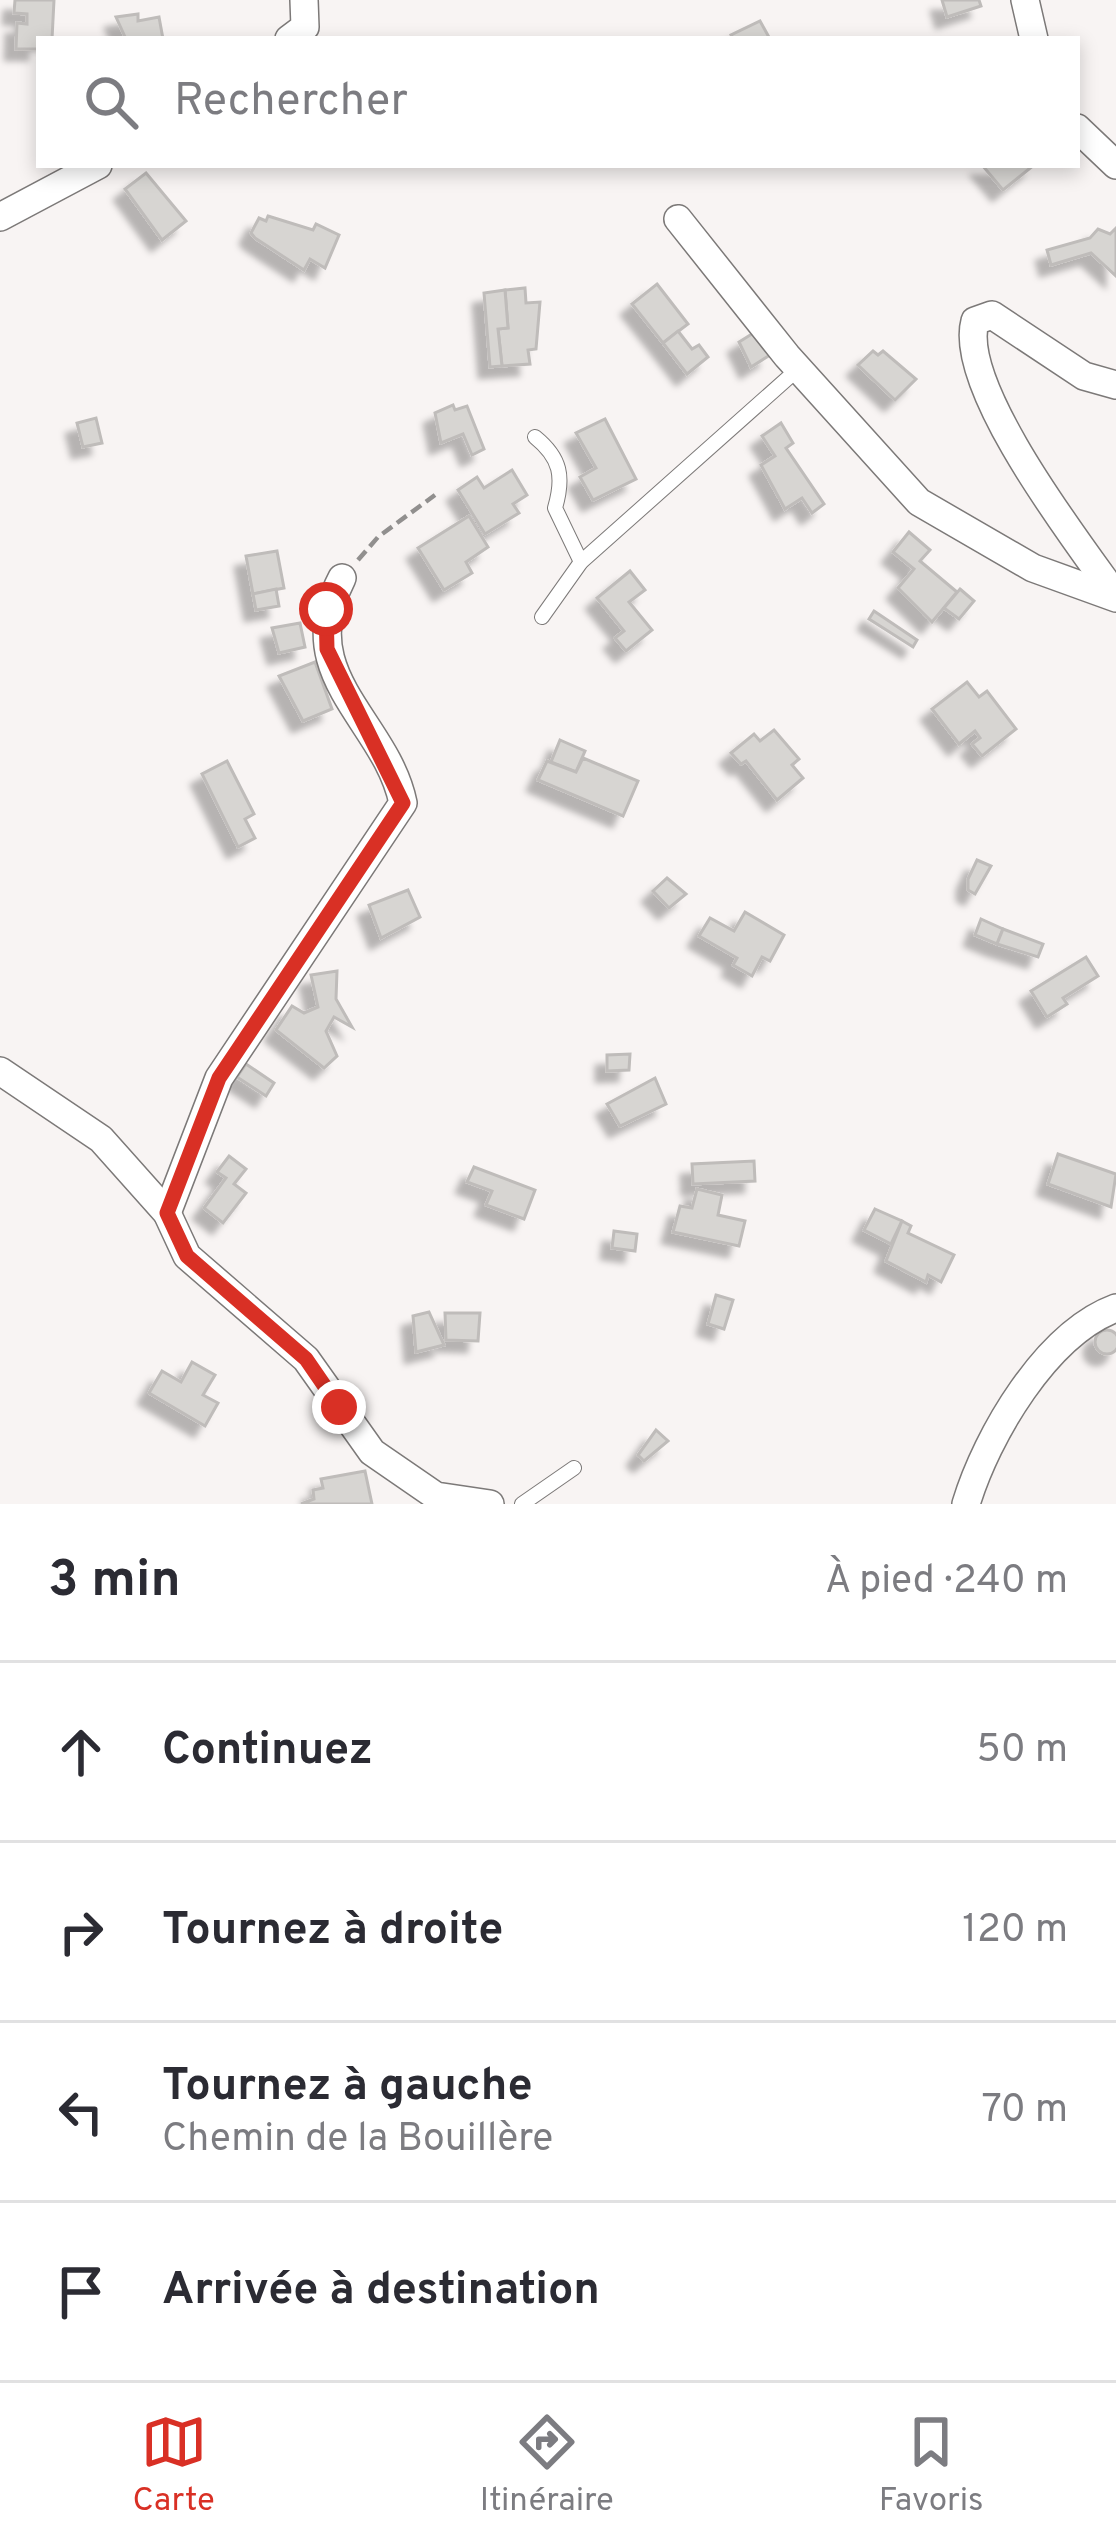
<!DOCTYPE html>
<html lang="fr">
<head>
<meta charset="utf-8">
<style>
  body { margin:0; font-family:Overpass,sans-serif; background:#f2f2f3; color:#2b2b33 }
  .stop { position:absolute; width:36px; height:36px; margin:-27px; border:9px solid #d93025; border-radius:50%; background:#fff }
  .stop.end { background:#d93025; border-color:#fff; box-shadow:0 3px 12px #0008 }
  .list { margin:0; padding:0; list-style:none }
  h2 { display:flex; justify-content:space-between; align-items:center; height:156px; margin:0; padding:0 48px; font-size:51px }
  h2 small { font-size:39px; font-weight:400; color:#7c7c81 }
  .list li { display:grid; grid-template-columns:78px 1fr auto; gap:36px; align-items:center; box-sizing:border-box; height:180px; padding:0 48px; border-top:3px solid #e1e1e2 }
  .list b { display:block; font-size:45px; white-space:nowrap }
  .list p { margin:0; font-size:39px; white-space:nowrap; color:#7c7c81 }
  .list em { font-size:39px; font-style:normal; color:#7c7c81 }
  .icon { flex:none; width:66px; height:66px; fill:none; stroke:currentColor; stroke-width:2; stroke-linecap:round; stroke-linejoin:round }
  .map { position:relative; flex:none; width:1116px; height:1504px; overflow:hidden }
  .search { position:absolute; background:#fff; box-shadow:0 6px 18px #0003; left:36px; right:36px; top:36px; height:132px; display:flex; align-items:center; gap:30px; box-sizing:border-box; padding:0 42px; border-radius:0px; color:#7c7c81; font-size:45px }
  .sheet { height:876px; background:#fff }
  nav { display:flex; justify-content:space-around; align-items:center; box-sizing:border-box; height:168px; border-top:3px solid #e1e1e2; background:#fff; font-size:33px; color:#7c7c81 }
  nav a { display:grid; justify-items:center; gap:6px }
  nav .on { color:#d93025 }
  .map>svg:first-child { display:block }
  .building { fill:#d7d5d2; stroke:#bfbcba; stroke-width:3; filter:url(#shadow) }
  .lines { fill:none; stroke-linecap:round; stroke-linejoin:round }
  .lane-casing { stroke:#7c7978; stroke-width:16 }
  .street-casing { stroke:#7c7978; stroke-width:30 }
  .path { stroke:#918f8e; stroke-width:4.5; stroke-dasharray:12 6; stroke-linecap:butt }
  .lane { stroke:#fff; stroke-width:14 }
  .street { stroke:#fff; stroke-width:27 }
  .route { stroke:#d93025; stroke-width:15 }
</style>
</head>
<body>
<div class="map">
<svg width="1116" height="1504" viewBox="0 0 1116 1504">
  <defs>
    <filter id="shadow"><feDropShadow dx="-11" dy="11" stdDeviation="3" flood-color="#0004"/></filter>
  </defs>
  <rect width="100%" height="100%" fill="#f8f4f3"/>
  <!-- building -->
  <g class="building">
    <polygon points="15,0 54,0 52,39 39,39 39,49 16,49 17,23 27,24 27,14 14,13"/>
    <polygon points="942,0 979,0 981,6 947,17"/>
    <polygon points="138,14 138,21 159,17 163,39 126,39 116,17"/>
    <polygon points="760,21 770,39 733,39 731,35"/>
    <polygon points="982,165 1034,165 1003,190"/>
    <polygon points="146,173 186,221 162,240 125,189"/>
    <polygon points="268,216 313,230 316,224 339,235 325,268 310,259 304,270 255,238 251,233 259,218 266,221"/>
    <polygon points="1116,228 1116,276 1091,253 1051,265 1047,250 1090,238 1098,229 1110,234"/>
    <polygon points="657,284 688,324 663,343 632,304"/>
    <polygon points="525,288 526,303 540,302 536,349 528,350 530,364 502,366 498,329 508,328 505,290"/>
    <polygon points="505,290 508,328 498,329 502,366 490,367 484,293"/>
    <polygon points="678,331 692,349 699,345 708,357 687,374 663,343"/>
    <polygon points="755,332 770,355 751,367 739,342"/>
    <polygon points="873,351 878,355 883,351 916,379 895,400 858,365"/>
    <polygon points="453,405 455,410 467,406 484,449 472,455 463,434 441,443 435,413"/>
    <polygon points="96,418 102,443 83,447 77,423"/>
    <polygon points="605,419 636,479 593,500 580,477 596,468 576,433"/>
    <polygon points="781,423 793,443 786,448 824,504 812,513 802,498 785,509 761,465 775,456 762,436"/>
    <polygon points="512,470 527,495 513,504 519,513 485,534 458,490 477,477 484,488"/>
    <polygon points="469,516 488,547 466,562 472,573 444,590 418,548"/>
    <polygon points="909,532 930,550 920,561 957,592 932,622 898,588 914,569 893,552"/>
    <polygon points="277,551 284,588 253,594 246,556"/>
    <polygon points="630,571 645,590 629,602 652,630 626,651 615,638 624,631 597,598"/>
    <polygon points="276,589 279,606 256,610 253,594"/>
    <polygon points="960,589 974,601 959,619 944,608"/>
    <polygon points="874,611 917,640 913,647 869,619"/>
    <polygon points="300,623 305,647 279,653 272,628"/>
    <polygon points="315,662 332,709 303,721 279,676"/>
    <polygon points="967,682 979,697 987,691 1016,729 982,756 972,744 980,738 975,731 959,744 932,709"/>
    <polygon points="774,730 799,759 792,765 803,778 777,800 746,761 741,764 731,753 754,734 760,741"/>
    <polygon points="560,740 585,751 576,772 551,762"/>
    <polygon points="583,758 638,781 623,816 538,780 547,761 576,772"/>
    <polygon points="227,761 254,814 245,819 255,838 238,847 202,774"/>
    <polygon points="977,860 991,866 975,894 968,890 968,879"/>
    <polygon points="667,878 686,894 669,908 653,891"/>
    <polygon points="408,890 420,917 381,938 369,905"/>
    <polygon points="745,912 784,935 770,961 762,957 752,976 733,965 737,958 699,936 710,918 734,931"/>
    <polygon points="981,919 1003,929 997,944 975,935"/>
    <polygon points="1003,929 1043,944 1038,957 997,944"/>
    <polygon points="1086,957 1098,976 1063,998 1067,1004 1047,1017 1031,991"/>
    <polygon points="337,971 336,999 352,1027 334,1017 326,1031 337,1056 324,1068 276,1030 292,1006 304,1013 318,1007 311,975"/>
    <polygon points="630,1054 629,1070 607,1071 607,1055"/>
    <polygon points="246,1064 274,1083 266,1096 237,1077"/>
    <polygon points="655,1078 666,1104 620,1126 607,1104"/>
    <polygon points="1058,1154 1116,1174 1111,1207 1048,1184"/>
    <polygon points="229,1156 246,1169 234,1184 246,1193 223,1223 204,1208 226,1178 217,1172"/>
    <polygon points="754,1161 755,1181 693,1184 692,1164"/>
    <polygon points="474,1167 535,1190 524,1219 486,1205 492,1191 467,1182"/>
    <polygon points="697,1189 722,1195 718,1215 745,1221 739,1246 673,1232 680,1206 692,1208"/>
    <polygon points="875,1209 902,1221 891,1244 864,1230"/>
    <polygon points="902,1221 911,1226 908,1233 954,1255 941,1282 928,1275 926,1282 886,1261"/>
    <polygon points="614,1231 637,1234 635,1251 612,1248"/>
    <polygon points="716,1295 733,1300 724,1329 708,1324"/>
    <polygon points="429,1312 444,1345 416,1352 413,1316"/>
    <polygon points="445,1313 480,1313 478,1341 446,1340"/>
    <circle cx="1107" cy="1342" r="12"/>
    <polygon points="192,1362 215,1375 203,1395 218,1403 205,1426 149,1393 162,1371 181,1382"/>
    <polygon points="656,1430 668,1441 644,1461 638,1455"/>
    <polygon points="365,1471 372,1504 301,1504 314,1499 313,1490 323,1488 321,1479"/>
  </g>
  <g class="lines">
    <defs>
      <g id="lane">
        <path d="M 535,437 C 561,458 564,477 555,508 L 581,562"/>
        <polyline points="542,617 581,562 798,369"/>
        <polyline points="522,1504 574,1468"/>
      </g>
      <g id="street">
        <polyline points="1025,0 1034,39"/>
        <polyline points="289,39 305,27 304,0"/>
        <polyline points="1077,128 1116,165"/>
        <polyline points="0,217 98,165"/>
        <polyline points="678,219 787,356 919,502 1033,568 1116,598"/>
        <path d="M 1116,385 L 1084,376 L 992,315 L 975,321 C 957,386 1076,540 1116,596"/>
        <polyline points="0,1071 101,1139 167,1213 187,1256 306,1359 372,1452 436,1496 490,1504"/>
        <path d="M 167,1213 L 219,1078 L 403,803 C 386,720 291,676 342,578"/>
        <path d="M 966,1504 C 987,1435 1046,1334 1116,1308"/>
      </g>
    </defs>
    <!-- lane casing -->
    <use href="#lane" class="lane-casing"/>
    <!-- street casing -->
    <use href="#street" class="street-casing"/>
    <!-- path -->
    <polyline class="path" points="358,560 378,537 435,495"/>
    <!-- lane -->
    <use href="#lane" class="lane"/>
    <!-- street -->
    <use href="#street" class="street"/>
  </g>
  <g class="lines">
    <!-- route -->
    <polyline class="route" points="326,609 327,649 403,803 219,1078 167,1213 187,1256 306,1359 339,1407"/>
  </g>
</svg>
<div class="stop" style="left:326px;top:609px"></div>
<div class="stop end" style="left:339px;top:1407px"></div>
<div class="search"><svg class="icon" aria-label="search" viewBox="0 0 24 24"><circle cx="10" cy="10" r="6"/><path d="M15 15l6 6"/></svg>Rechercher</div>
</div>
<section class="sheet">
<h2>3 min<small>À pied · 240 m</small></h2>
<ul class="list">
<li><svg class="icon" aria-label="ahead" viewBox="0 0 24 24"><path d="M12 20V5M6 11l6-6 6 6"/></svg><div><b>Continuez</b></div><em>50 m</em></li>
<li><svg class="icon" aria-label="right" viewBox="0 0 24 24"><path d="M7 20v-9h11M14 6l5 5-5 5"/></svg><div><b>Tournez à droite</b></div><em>120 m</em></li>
<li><svg class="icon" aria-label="left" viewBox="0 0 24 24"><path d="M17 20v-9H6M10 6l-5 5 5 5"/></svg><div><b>Tournez à gauche</b><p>Chemin de la Bouillère</p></div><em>70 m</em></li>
<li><svg class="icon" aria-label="arrive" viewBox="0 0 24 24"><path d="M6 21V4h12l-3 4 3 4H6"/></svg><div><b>Arrivée à destination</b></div></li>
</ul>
</section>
<nav>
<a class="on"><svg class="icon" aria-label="map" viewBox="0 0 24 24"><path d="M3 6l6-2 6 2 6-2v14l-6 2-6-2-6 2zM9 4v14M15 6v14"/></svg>Carte</a>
<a><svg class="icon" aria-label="directions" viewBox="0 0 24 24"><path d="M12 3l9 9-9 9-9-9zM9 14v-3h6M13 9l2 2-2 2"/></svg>Itinéraire</a>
<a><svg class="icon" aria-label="saved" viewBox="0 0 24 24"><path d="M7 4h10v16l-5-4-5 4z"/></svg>Favoris</a>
</nav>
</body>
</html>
